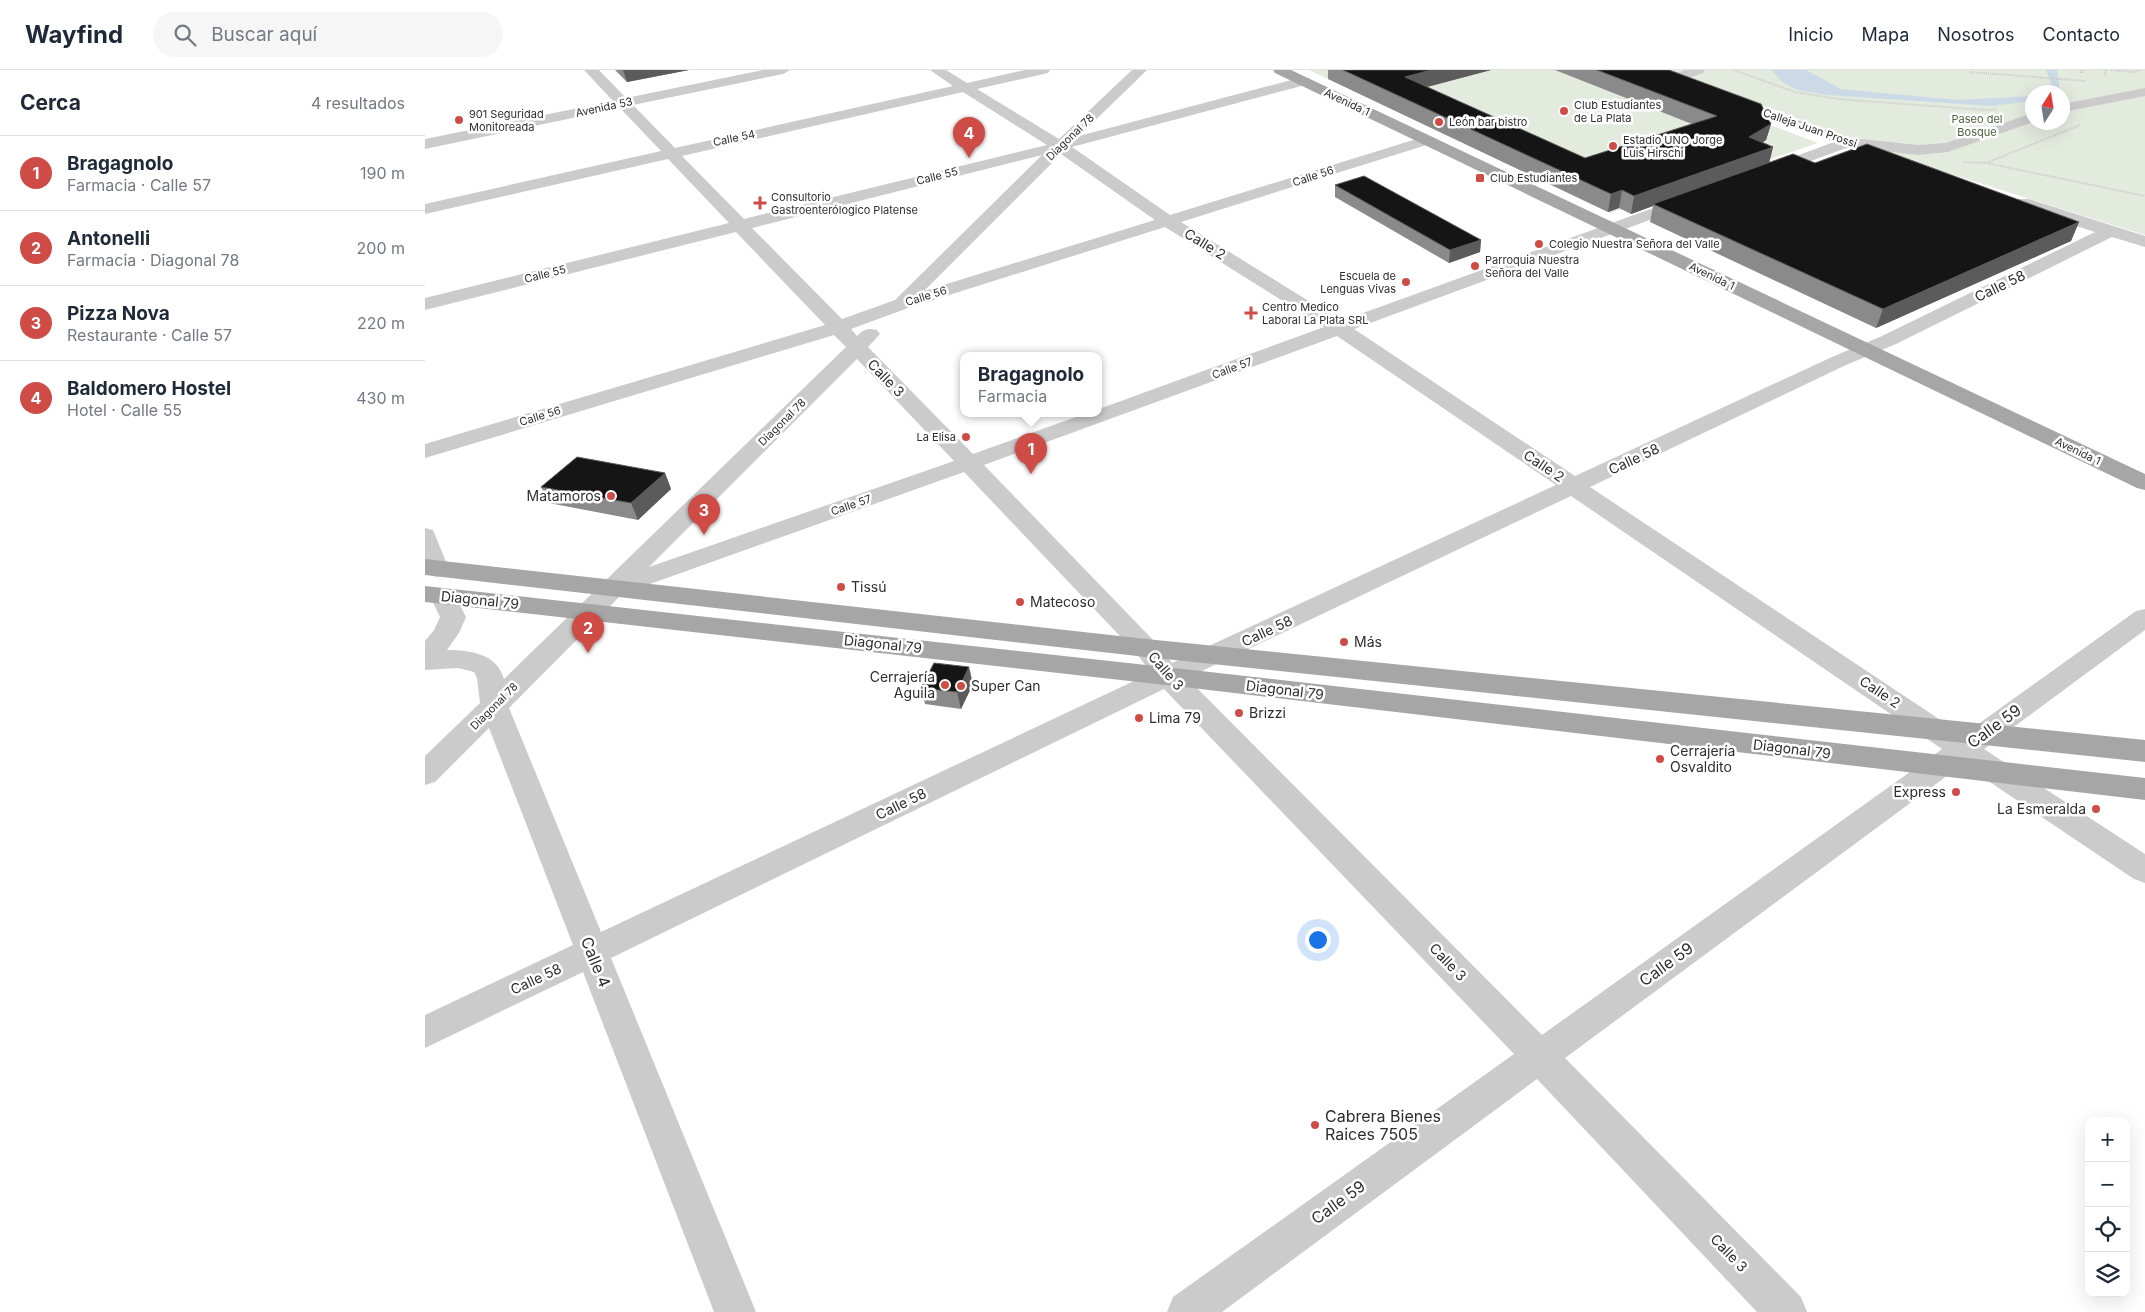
<!DOCTYPE html>
<html lang="es">
<head>
<meta charset="utf-8">
<style>
  body { margin:0; font-family:Inter,sans-serif; background:#f6f6f7; color:#1f2937 }
  .controls { position:absolute; right:15px; bottom:15px; display:grid; overflow:hidden; border-radius:10px; box-shadow:0 5px 20px #0002 }
  .controls button { width:45px; height:45px; display:grid; place-items:center; padding:0; border:0; border-bottom:1px solid #e0e1e3; background:#fff; color:#1f2937; font:25px sans-serif }
  .compass { position:absolute; left:1600px; top:15px; width:45px; height:45px; border-radius:50%; background:#fff; box-shadow:0 5px 20px #0002; rotate:12deg }
  .you { position:absolute; left:892px; top:869px; width:18px; height:18px; margin:-12px; border:4px solid #fff; border-radius:50%; background:#1a73e8; box-shadow:0 0 0 8px #1a73e833 }
  .badge { display:grid; place-items:center; width:32px; height:32px; border-radius:50%; background:#cf4c46; color:#fff; font-size:16px; font-weight:700 }
  .pin { position:absolute; translate:-50% -41px; filter:drop-shadow(0 1px 2px #0008) }
  .pin::after { content:''; position:absolute; top:26px; width:18px; height:15px; background:inherit; clip-path:polygon(0 0,100% 0,50% 100%) }
  .popup { position:absolute; left:535px; top:282px; width:142px; height:65px; box-sizing:border-box; display:grid; place-content:center; border-radius:10px; background:#fff; filter:drop-shadow(0 1px 4px #0005); font-size:16px; white-space:nowrap; color:#747a83 }
  .popup b { font-size:19px; color:#1f2937 }
  .popup::after { content:''; position:absolute; left:50%; top:100%; margin-left:-10px; border:10px solid transparent; border-top-color:#fff }
  .list { margin:0; padding:0; list-style:none }
  h2 { display:flex; justify-content:space-between; align-items:center; height:65px; margin:0; padding:0 20px; font-size:21px }
  h2 small { font-size:16px; font-weight:400; color:#747a83 }
  .list li { display:grid; grid-template-columns:32px 1fr auto; gap:15px; align-items:center; box-sizing:border-box; height:75px; padding:0 20px; border-top:1px solid #e0e1e3 }
  .list b { display:block; font-size:19px; white-space:nowrap }
  .list p { margin:0; font-size:16px; white-space:nowrap; color:#747a83 }
  .list em { font-size:16px; font-style:normal; color:#747a83 }
  .icon { flex:none; width:28px; height:28px; fill:none; stroke:currentColor; stroke-width:2; stroke-linecap:round; stroke-linejoin:round }
  .map { position:relative; flex:none; width:1720px; height:1242px; overflow:hidden }
  header { display:flex; align-items:center; gap:30px; box-sizing:border-box; height:70px; padding:0 25px; background:#fff; border-bottom:1px solid #e0e1e3 }
  header strong { font-size:24px }
  nav { display:flex; gap:28px; margin-inline-start:auto; font-size:18px }
  .search { width:350px; height:45px; background:#f6f6f7; display:flex; align-items:center; gap:12px; box-sizing:border-box; padding:0 18px; border-radius:28px; color:#747a83; font-size:19px }
  main { display:flex }
  aside { flex:1; background:#fff }
  .map>svg:first-child { display:block }
  .green { fill:#e3eade; fill-rule:evenodd }
  .water { fill:#ccdae7 }
  .lines { fill:none; stroke-linecap:round; stroke-linejoin:round }
  .path { stroke:#cbcbcb; stroke-width:2; stroke-dasharray:1 1; stroke-linecap:butt }
  .minor { fill:#cbcbcb; fill-rule:evenodd }
  .major { fill:#a6a6a6; fill-rule:evenodd }
  .wall { fill:#8a8a8a }
  .shaded-wall { fill:#5b5b5b }
  .building { fill:#151515; stroke:#5b5b5b }
  .poi-dot { fill:#cf4c46; stroke:#fff; stroke-width:2 }
  .labels { text-anchor:middle; stroke-width:5; stroke-linejoin:round; paint-order:stroke }
  .far-street-label { font-size:11px; fill:#2e2e2e; stroke:#fff }
  .far-poi-label { font-size:11px; fill:#2e2e2e; stroke:#fff; text-anchor:start }
  .far-park-label { font-size:11px; fill:#4d6441; stroke:#fff }
  .street-label { font-size:14px; fill:#2e2e2e; stroke:#fff }
  .poi-label { font-size:14px; fill:#2e2e2e; stroke:#fff; text-anchor:start }
  .near-street-label { font-size:16px; fill:#2e2e2e; stroke:#fff }
  .near-poi-label { font-size:16px; fill:#2e2e2e; stroke:#fff; text-anchor:start }
</style>
</head>
<body>
<header>
<strong>Wayfind</strong>
<div class="search"><svg class="icon" aria-label="search" viewBox="0 0 24 24"><circle cx="10" cy="10" r="6"/><path d="M15 15l6 6"/></svg>Buscar aquí</div>
<nav><a>Inicio</a><a>Mapa</a><a>Nosotros</a><a>Contacto</a></nav>
</header>
<main>
<aside>
<h2>Cerca<small>4 resultados</small></h2>
<ul class="list">
<li><span class="badge">1</span><div><b>Bragagnolo</b><p>Farmacia · Calle 57</p></div><em>190 m</em></li>
<li><span class="badge">2</span><div><b>Antonelli</b><p>Farmacia · Diagonal 78</p></div><em>200 m</em></li>
<li><span class="badge">3</span><div><b>Pizza Nova</b><p>Restaurante · Calle 57</p></div><em>220 m</em></li>
<li><span class="badge">4</span><div><b>Baldomero Hostel</b><p>Hotel · Calle 55</p></div><em>430 m</em></li>
</ul>
</aside>
<div class="map">
<svg width="1720" height="1242" viewBox="0 0 1720 1242">
  <rect width="100%" height="100%" fill="#fff"/>
  <!-- green -->
  <g class="green">
    <polygon points="884,0 1200,0 1393,73 1185,143"/>
    <path d="M 1240,0 L 1720,0 L 1720,165 L 1513,100 ZM 1608,22 L 1638,22 L 1638,52 L 1608,52 Z"/>
  </g>
  <!-- water -->
  <g class="water">
    <polygon points="1347,0 1381,0 1416,19 1532,30 1607,26 1607,31 1566,36 1401,25 1373,20 1357,12"/>
    <polygon points="1621,0 1632,0 1635,22 1621,22 1626,13"/>
  </g>
  <g class="lines">
    <!-- path -->
    <g class="path">
      <polyline points="1309,0 1370,22 1413,29 1560,40 1572,39"/>
      <polyline points="1655,0 1656,3 1659,0"/>
      <polyline points="1686,0 1708,2 1716,0"/>
      <polyline points="1545,2 1661,11"/>
      <polyline points="1680,5 1681,0"/>
      <polyline points="1655,55 1561,93 1720,126"/>
      <polyline points="1539,92 1561,93"/>
    </g>
    <!-- minor -->
    <g class="minor">
      <path d="M 159,0 L 174,0 L 201,28 L 338,0 L 365,0 L 358,4 L 208,35 L 250,78 L 528,16 L 505,0 L 521,0 L 542,13 L 600,0 L 625,0 L 623,3 L 552,19 L 634,69 L 707,0 L 722,0 L 654,66 L 874,8 L 884,8 L 886,11 L 884,14 L 647,77 L 745,145 L 998,67 L 1008,67 L 1011,70 L 1008,73 L 756,152 L 916,251 L 1256,128 L 1268,128 L 1270,131 L 1268,134 L 929,259 L 1150,406 L 1407,287 L 1457,266 L 1670,162 L 1592,137 L 1590,133 L 1592,129 L 1604,129 L 1720,166 L 1720,177 L 1687,167 L 1471,274 L 1421,295 L 1165,417 L 1538,665 L 1711,541 L 1720,539 L 1720,560 L 1559,679 L 1720,784 L 1720,813 L 1709,809 L 1538,694 L 1140,988 L 1376,1227 L 1382,1242 L 1332,1242 L 1112,1009 L 797,1242 L 742,1242 L 748,1227 L 1089,984 L 739,619 L 186,888 L 331,1242 L 289,1242 L 158,902 L 0,978 L 0,945 L 148,875 L 64,658 L 10,712 L 0,715 L 0,686 L 55,633 L 52,608 L 49,602 L 33,598 L 0,600 L 0,571 L 9,560 L 15,547 L 5,526 L 9,520 L 18,518 L 27,520 L 41,547 L 34,563 L 22,580 C 46,580 72,584 79,609 L 421,277 L 409,265 L 0,388 L 0,374 L 400,255 L 311,162 L 0,240 L 0,228 L 304,153 L 243,89 L 0,144 L 0,134 L 236,81 L 195,38 L 0,79 L 0,69 L 188,31 ZM 538,22 L 622,75 L 319,149 L 257,86 ZM 636,84 L 730,150 L 499,221 ZM 617,85 L 470,230 L 417,249 L 327,158 ZM 740,157 L 899,257 L 674,339 L 674,343 L 662,343 L 548,384 L 443,277 L 455,264 L 452,260 C 443,258 439,259 432,266 L 426,259 L 483,238 ZM 912,266 L 1131,415 L 747,593 L 730,572 L 559,395 ZM 432,289 L 529,391 L 224,497 ZM 539,402 L 712,584 L 726,603 L 176,862 L 84,638 L 197,524 ZM 1146,426 L 1517,679 L 1117,965 L 762,608 Z"/>
      <polygon points="1260,0 1280,0 1278,3 1245,14 1238,10 1240,7"/>
      <polygon points="1720,18 1720,26 1638,42 1638,34"/>
      <polygon points="1305,27 1427,68 1493,75 1521,73 1608,43 1608,52 1523,82 1493,85 1424,77 1345,106 1339,104 1337,101 1339,98 1409,72 1300,34 1298,31 1300,28"/>
      <polygon points="0,458 8,460 24,499 21,504 12,507 3,504 0,500"/>
    </g>
    <!-- major -->
    <g class="major">
      <polygon points="848,0 866,0 1720,404 1720,420 1712,418 850,3"/>
      <polygon points="0,489 721,569 1720,670 1720,692 721,587 0,505"/>
      <polygon points="0,516 767,600 1720,708 1720,730 767,618 0,532"/>
    </g>
  </g>
  <!-- wall -->
  <g class="wall">
    <polygon points="190,0 264,0 202,12"/>
    <polygon points="903,0 1066,0 1002,17 1160,88 1267,54 1130,0 1244,0 1346,54 1341,70 1338,72 1348,77 1344,92 1390,93 1654,152 1646,171 1451,258 1225,152 1228,136 1206,144 1194,138 1183,142 903,9"/>
    <polygon points="910,115 1056,170 1055,182 1024,193 910,127"/>
    <polygon points="240,403 246,419 213,450 124,433 116,417"/>
    <polygon points="548,614 536,639 500,634 496,618"/>
  </g>
  <!-- shaded-wall -->
  <g class="shaded-wall">
    <polygon points="198,0 264,0 202,12"/>
    <polygon points="1006,0 1066,0 979,23 980,7"/>
    <polygon points="1346,54 1341,70 1320,84 1324,67"/>
    <polygon points="1348,77 1344,94 1228,134 1228,136 1206,144 1209,126"/>
    <polygon points="1197,120 1194,138 1183,142 1186,124"/>
    <polygon points="1654,152 1646,171 1451,258 1458,239"/>
    <polygon points="1056,170 1055,182 1024,193 1025,180"/>
    <polygon points="240,403 246,419 213,450 206,433"/>
    <polygon points="544,597 548,614 536,639 532,622"/>
  </g>
  <!-- building -->
  <g class="building">
    <polygon points="918,0 1006,0 980,7 1160,88 1292,46 1172,0 1244,0 1336,34 1346,54 1324,67 1348,77 1209,126 1197,120 1186,124"/>
    <polygon points="1442,74 1654,152 1458,239 1228,134 1368,84 1390,93"/>
    <polygon points="939,106 1056,170 1025,180 910,115"/>
    <polygon points="152,387 240,403 206,433 116,417"/>
    <polygon points="509,593 544,597 532,622 496,618"/>
  </g>
  <!-- markers -->
  <g class="poi-dot">
    <circle cx="1139" cy="41" r="5"/>
    <circle cx="34" cy="50" r="5"/>
    <circle cx="1014" cy="52" r="5"/>
    <circle cx="1188" cy="76" r="5"/>
    <rect x="1050" y="103" width="10" height="10" rx="2.5"/>
    <path d="M332.5 125.5h5v5h5v5h-5v5h-5v-5h-5v-5h5z"/>
    <circle cx="1114" cy="174" r="5"/>
    <circle cx="1050" cy="196" r="5"/>
    <circle cx="981" cy="212" r="5"/>
    <path d="M823.5 235.5h5v5h5v5h-5v5h-5v-5h-5v-5h5z"/>
    <circle cx="541" cy="367" r="5"/>
    <circle cx="186" cy="426" r="5"/>
    <circle cx="416" cy="517" r="5"/>
    <circle cx="595" cy="532" r="5"/>
    <circle cx="919" cy="572" r="5"/>
    <circle cx="520" cy="615" r="5"/>
    <circle cx="536" cy="616" r="5"/>
    <circle cx="814" cy="643" r="5"/>
    <circle cx="714" cy="648" r="5"/>
    <circle cx="1235" cy="689" r="5"/>
    <circle cx="1531" cy="722" r="5"/>
    <circle cx="1671" cy="739" r="5"/>
    <circle cx="890" cy="1055" r="5"/>
  </g>
  <g class="labels">
    <!-- far-street labels -->
    <g class="far-street-label">
      <text transform="translate(922 32) rotate(25)" y="4">Avenida 1</text>
      <text transform="translate(179 37) rotate(-12)" y="4">Avenida 53</text>
      <text transform="translate(1385 58) rotate(19)" y="4">Calleja Juan Prossi</text>
      <text transform="translate(645 67) rotate(-44)" y="4">Diagonal 78</text>
      <text transform="translate(309 68) rotate(-12)" y="4">Calle 54</text>
      <text transform="translate(512 106) rotate(-14)" y="4">Calle 55</text>
      <text transform="translate(888 106) rotate(-18)" y="4">Calle 56</text>
      <text transform="translate(120 204) rotate(-14)" y="4">Calle 55</text>
      <text transform="translate(1287 206) rotate(26)" y="4">Avenida 1</text>
      <text transform="translate(501 226) rotate(-17)" y="4">Calle 56</text>
      <text transform="translate(807 298) rotate(-20)" y="4">Calle 57</text>
      <text transform="translate(115 346) rotate(-17)" y="4">Calle 56</text>
      <text transform="translate(357 352) rotate(-45)" y="4">Diagonal 78</text>
      <text transform="translate(1653 381) rotate(26)" y="4">Avenida 1</text>
      <text transform="translate(426 435) rotate(-19)" y="4">Calle 57</text>
      <text transform="translate(69 636) rotate(-45)" y="4">Diagonal 78</text>
    </g>
    <!-- far-poi labels -->
    <g class="far-poi-label">
      <text x="1149" y="39">Club Estudiantes<tspan x="1149" dy="13">de La Plata</tspan></text>
      <text x="44" y="48">901 Seguridad<tspan x="44" dy="13">Monitoreada</tspan></text>
      <text x="1024" y="56">León bar bistro</text>
      <text x="1198" y="74">Estadio UNO Jorge<tspan x="1198" dy="13">Luis Hirschi</tspan></text>
      <text x="1065" y="112">Club Estudiantes</text>
      <text x="346" y="131">Consultorio<tspan x="346" dy="13">Gastroenterólogico Platense</tspan></text>
      <text x="1124" y="178">Colegio Nuestra Señora del Valle</text>
      <text x="1060" y="194">Parroquia Nuestra<tspan x="1060" dy="13">Señora del Valle</tspan></text>
      <text x="971" y="210" text-anchor="end">Escuela de<tspan x="971" dy="13">Lenguas Vivas</tspan></text>
      <text x="837" y="241">Centro Medico<tspan x="837" dy="13">Laboral La Plata SRL</tspan></text>
      <text x="531" y="371" text-anchor="end">La Elisa</text>
    </g>
    <!-- far-park labels -->
    <g class="far-park-label">
      <text x="1552" y="53">Paseo del<tspan x="1552" dy="13">Bosque</tspan></text>
    </g>
    <!-- street labels -->
    <g class="street-label">
      <text transform="translate(780 174) rotate(32)" y="5">Calle 2</text>
      <text transform="translate(1575 216) rotate(-26)" y="5">Calle 58</text>
      <text transform="translate(461 308) rotate(46)" y="5">Calle 3</text>
      <text transform="translate(1209 389) rotate(-25)" y="5">Calle 58</text>
      <text transform="translate(1119 396) rotate(34)" y="5">Calle 2</text>
      <text transform="translate(55 530) rotate(6)" y="5">Diagonal 79</text>
      <text transform="translate(842 561) rotate(-25)" y="5">Calle 58</text>
      <text transform="translate(458 574) rotate(6)" y="5">Diagonal 79</text>
      <text transform="translate(741 601) rotate(49)" y="5">Calle 3</text>
      <text transform="translate(860 620) rotate(7)" y="5">Diagonal 79</text>
      <text transform="translate(1455 622) rotate(34)" y="5">Calle 2</text>
      <text transform="translate(1367 679) rotate(7)" y="5">Diagonal 79</text>
      <text transform="translate(476 734) rotate(-26)" y="5">Calle 58</text>
      <text transform="translate(1023 892) rotate(46)" y="5">Calle 3</text>
      <text transform="translate(111 909) rotate(-25)" y="5">Calle 58</text>
      <text transform="translate(1304 1183) rotate(46)" y="5">Calle 3</text>
    </g>
    <!-- poi labels -->
    <g class="poi-label">
      <text x="176" y="431" text-anchor="end">Matamoros</text>
      <text x="426" y="522">Tissú</text>
      <text x="605" y="537">Matecoso</text>
      <text x="929" y="577">Más</text>
      <text x="510" y="612" text-anchor="end">Cerrajería<tspan x="510" dy="16">Aguila</tspan></text>
      <text x="546" y="621">Super Can</text>
      <text x="824" y="648">Brizzi</text>
      <text x="724" y="653">Lima 79</text>
      <text x="1245" y="686">Cerrajería<tspan x="1245" dy="16">Osvaldito</tspan></text>
      <text x="1521" y="727" text-anchor="end">Express</text>
      <text x="1661" y="744" text-anchor="end">La Esmeralda</text>
    </g>
    <!-- near-street labels -->
    <g class="near-street-label">
      <text transform="translate(1569 656) rotate(-36)" y="6">Calle 59</text>
      <text transform="translate(171 892) rotate(68)" y="6">Calle 4</text>
      <text transform="translate(1241 894) rotate(-36)" y="6">Calle 59</text>
      <text transform="translate(913 1132) rotate(-36)" y="6">Calle 59</text>
    </g>
    <!-- near-poi labels -->
    <g class="near-poi-label">
      <text x="900" y="1052">Cabrera Bienes<tspan x="900" dy="18">Raices 7505</tspan></text>
    </g>
  </g>
</svg>
<div class="controls">
<button>+</button>
<button>−</button>
<button><svg class="icon" aria-label="locate" viewBox="0 0 24 24"><circle cx="12" cy="12" r="6"/><path d="M12 2v4M12 18v4M2 12h4M18 12h4"/></svg></button>
<button><svg class="icon" aria-label="layers" viewBox="0 0 24 24"><path d="M12 4l9 5-9 5-9-5zM3 14l9 5 9-5"/></svg></button>
</div>
<svg class="compass" viewBox="-18 -18 36 36"><path d="M0-13l5 13h-10z" fill="#e53935"/><path d="M0 13l5-13h-10z" fill="#747a83"/></svg>
<div class="you"></div>
<div class="pin badge" style="left:606px;top:404px">1</div>
<div class="popup"><b>Bragagnolo</b>Farmacia</div>
<div class="pin badge" style="left:163px;top:583px">2</div>
<div class="pin badge" style="left:279px;top:465px">3</div>
<div class="pin badge" style="left:544px;top:88px">4</div>
</div>
</main>
</body>
</html>
